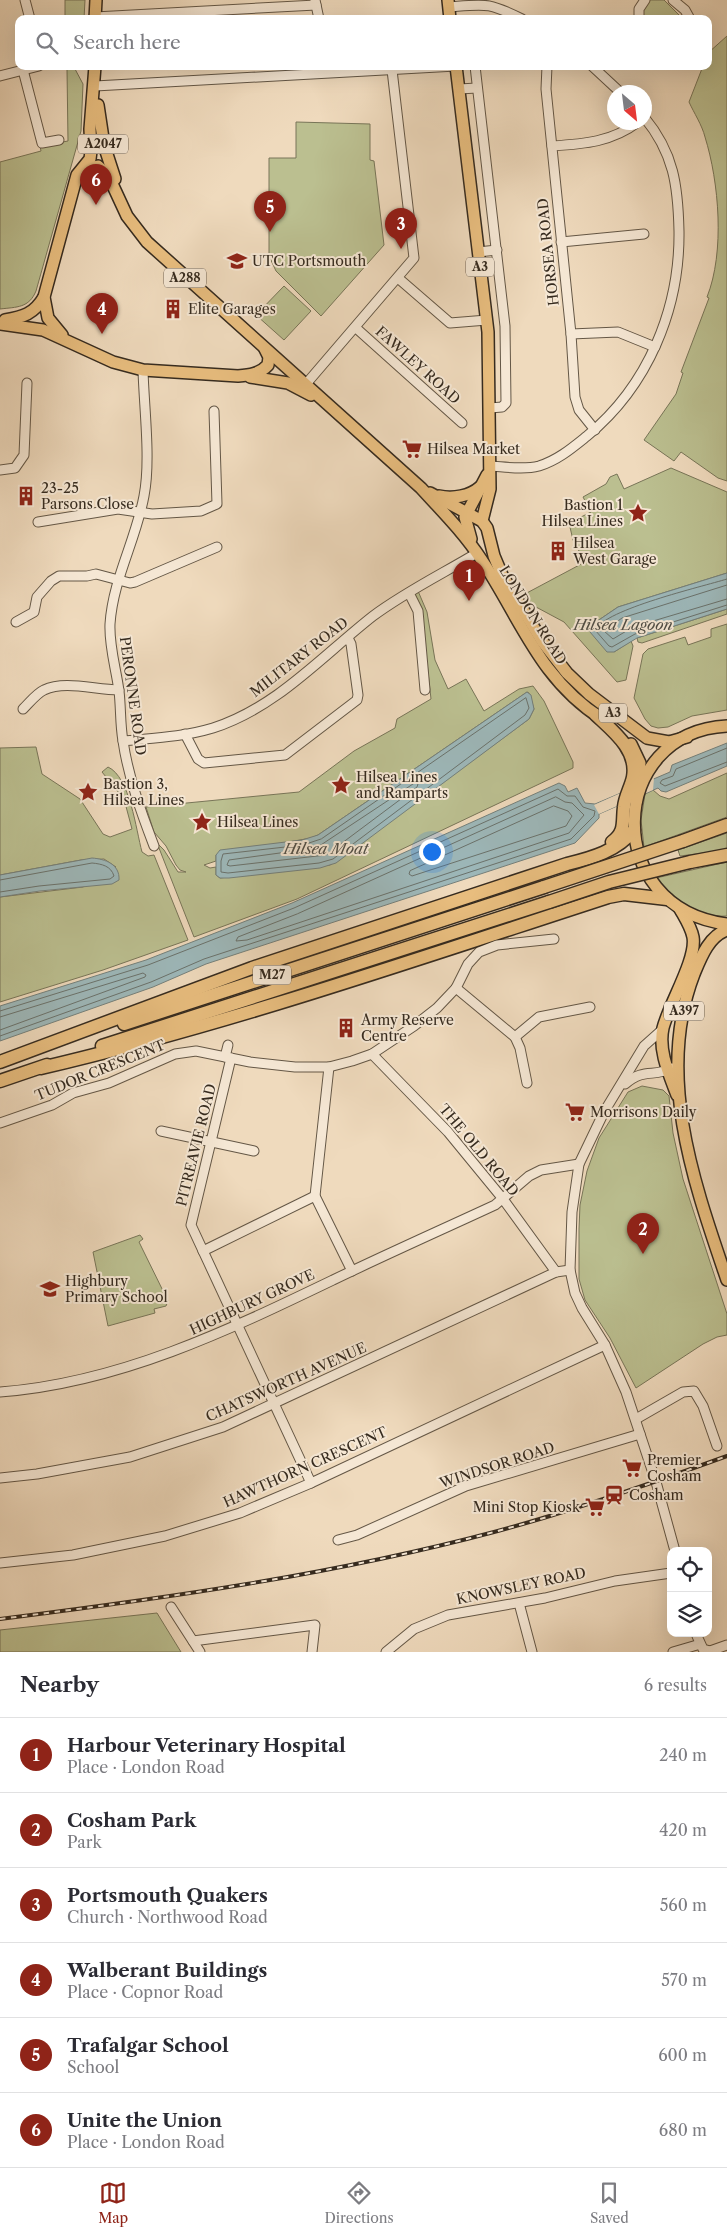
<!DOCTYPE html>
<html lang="en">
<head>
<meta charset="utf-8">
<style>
  body { margin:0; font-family:"Libre Caslon Text",serif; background:#f2f2f3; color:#2b2b33 }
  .controls { position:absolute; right:15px; bottom:15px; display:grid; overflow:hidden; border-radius:10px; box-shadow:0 5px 20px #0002 }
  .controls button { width:45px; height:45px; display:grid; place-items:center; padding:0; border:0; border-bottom:1px solid #e1e1e2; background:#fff; color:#2b2b33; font:25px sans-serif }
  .compass { position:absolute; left:607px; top:85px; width:45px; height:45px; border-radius:50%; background:#fff; box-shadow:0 5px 20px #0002; rotate:152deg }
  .you { position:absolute; left:431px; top:851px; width:18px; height:18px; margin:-12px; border:4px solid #fff; border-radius:50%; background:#1a73e8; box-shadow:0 0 0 8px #1a73e833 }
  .badge { display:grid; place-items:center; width:32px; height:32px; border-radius:50%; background:#8f2418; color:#fff; font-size:16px; font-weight:700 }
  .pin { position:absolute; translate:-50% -41px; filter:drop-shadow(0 1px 2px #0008) }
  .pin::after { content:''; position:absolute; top:26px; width:18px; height:15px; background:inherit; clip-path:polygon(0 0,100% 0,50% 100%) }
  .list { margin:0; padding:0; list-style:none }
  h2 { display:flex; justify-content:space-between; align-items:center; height:65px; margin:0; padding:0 20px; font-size:21px }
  h2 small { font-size:16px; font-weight:400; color:#7c7c81 }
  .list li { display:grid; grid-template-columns:32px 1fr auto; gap:15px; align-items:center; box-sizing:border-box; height:75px; padding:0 20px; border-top:1px solid #e1e1e2 }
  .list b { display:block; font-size:19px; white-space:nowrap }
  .list p { margin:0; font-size:16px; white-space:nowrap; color:#7c7c81 }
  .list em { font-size:16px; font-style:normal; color:#7c7c81 }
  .icon { flex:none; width:28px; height:28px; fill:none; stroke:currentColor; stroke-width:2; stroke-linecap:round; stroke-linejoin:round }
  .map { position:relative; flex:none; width:727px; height:1652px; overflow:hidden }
  .search { position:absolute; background:#fff; box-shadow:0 5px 20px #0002; left:15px; right:15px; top:15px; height:55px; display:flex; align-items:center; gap:12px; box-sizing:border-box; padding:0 18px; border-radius:10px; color:#7c7c81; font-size:19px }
  .sheet { height:515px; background:#fff }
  nav { display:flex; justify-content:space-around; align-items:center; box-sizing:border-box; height:70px; border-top:1px solid #e1e1e2; background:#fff; font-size:14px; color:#7c7c81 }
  nav a { display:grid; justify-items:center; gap:2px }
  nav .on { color:#8f2418 }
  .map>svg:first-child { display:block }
  .green { fill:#bbbf90; stroke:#787558; fill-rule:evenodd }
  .water { fill:#9db8ba; stroke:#74807c }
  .pier { fill:#efdabd }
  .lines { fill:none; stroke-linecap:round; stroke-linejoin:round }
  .shore { stroke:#6a726c; stroke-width:1 }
  .minor-casing { stroke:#645746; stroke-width:11 }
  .major-casing { stroke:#362b1f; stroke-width:14 }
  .highway-casing { stroke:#362b1f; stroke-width:15 }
  .minor { stroke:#f5e7d4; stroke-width:9 }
  .major { stroke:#e8bd7e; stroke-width:11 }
  .highway { stroke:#e8bd7e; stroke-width:12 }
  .rail-casing { stroke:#362b1f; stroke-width:4 }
  .rail { stroke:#f5e7d4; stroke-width:2; stroke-dasharray:5.5; stroke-linecap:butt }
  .highway-bridge-casing { stroke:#362b1f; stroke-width:15; stroke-linecap:butt }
  .highway-bridge { stroke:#e8bd7e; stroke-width:12 }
  .labels { text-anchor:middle; stroke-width:4; stroke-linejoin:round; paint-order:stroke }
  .shield { fill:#f5e7d4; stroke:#6f6355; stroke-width:1 }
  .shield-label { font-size:12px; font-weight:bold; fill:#362b1f }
  .street-label { font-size:14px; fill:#362b1f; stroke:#f5e7d4 }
  .poi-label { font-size:14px; fill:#362b1f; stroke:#f5e7d4; text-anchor:start }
  .water-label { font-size:15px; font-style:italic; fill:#504e46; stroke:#f5e7d4 }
</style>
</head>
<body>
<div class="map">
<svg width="727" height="1652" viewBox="0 0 727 1652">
  <rect width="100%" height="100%" fill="#efdabd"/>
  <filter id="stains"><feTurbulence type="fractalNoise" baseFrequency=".004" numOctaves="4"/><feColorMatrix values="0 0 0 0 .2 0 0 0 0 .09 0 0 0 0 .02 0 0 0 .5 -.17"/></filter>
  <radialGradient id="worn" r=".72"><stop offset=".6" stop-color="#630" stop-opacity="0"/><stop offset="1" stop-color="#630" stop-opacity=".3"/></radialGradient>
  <!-- green -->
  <g class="green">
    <polygon points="65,0 85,0 84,19 65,19"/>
    <polygon points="649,0 664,0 683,19 641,19 643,5"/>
    <path d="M 727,36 L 727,481 L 718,478 L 681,452 L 674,461 L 644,440 L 676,394 L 683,373 L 681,372 L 709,298 L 707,297 C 725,252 719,182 705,137 C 702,125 694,113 689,102 L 703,66 L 708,66 L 708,53 Z"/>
    <path d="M 67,69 L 75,69 L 83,84 L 81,131 L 36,291 C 29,308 17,307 0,309 L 0,162 L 41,151 L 40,146 L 68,141 Z"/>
    <polygon points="296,122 370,124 370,160 374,161 384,245 321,316 276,271 269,256 269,158 296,158"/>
    <polygon points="284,286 311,311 284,340 256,315"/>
    <polygon points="671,468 727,492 727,573 618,607 590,626 614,652 631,641 633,646 626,680 617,682 564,622 536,607 523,595 585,562 573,540 569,523 591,512 583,497 606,484 610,477 617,474 624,489"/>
    <path d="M 418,591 L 427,612 L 435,660 L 448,689 L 466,679 L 484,711 L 519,689 L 533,686 L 544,701 L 573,762 L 573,768 L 297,899 L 194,937 L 157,843 L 164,850 L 178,872 L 186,872 L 180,870 L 176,865 L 166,846 L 154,832 L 146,807 L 299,792 L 354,751 L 395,728 L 397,719 L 431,699 L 421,608 L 414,594 ZM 527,692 L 529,693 L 534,709 L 529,719 L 330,865 L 220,878 L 216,875 L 216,867 L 210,868 L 204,865 L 216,861 L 216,855 L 311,838 L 318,835 Z"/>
    <polygon points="727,609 727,614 642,643 638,642 637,638"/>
    <polygon points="727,624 727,710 692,716 668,727 658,728 651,726 645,719 634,698 643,654 648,649 685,637 688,645 711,637 711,629"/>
    <path d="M 36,747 L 42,774 L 80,799 L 103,834 L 110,837 L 132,829 L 124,799 L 102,772 L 108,767 C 130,777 136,830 142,852 L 148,856 L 154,855 L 188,940 L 103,970 L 0,1002 L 0,897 L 83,887 L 116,867 L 104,859 L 81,860 L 0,875 L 0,748 Z"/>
    <polygon points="727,773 727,817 644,847 641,820 645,794 653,790 660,796 669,799"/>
    <polygon points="727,833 727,850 680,856 678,850"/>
    <path d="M 727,862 L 727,916 C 693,918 676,902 656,878 Z"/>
    <polygon points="642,1086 663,1090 669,1096 673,1133 683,1179 727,1314 727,1335 717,1337 703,1344 636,1388 610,1338 585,1300 579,1279 579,1229 580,1205 587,1171 599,1138 628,1092"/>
    <polygon points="140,1235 143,1239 139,1242 168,1301 166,1306 154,1309 155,1313 108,1326 93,1252"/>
    <polygon points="157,1613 181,1652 0,1652 0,1630"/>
  </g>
  <!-- water -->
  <g class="water">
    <polygon points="727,573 727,609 637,638 614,652 607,652 590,632 590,626 618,607"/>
    <polygon points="527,692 531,695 534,709 529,719 336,863 320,868 229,878 220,878 216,875 216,855 220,850 302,840 318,835"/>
    <polygon points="727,743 727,766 666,792 661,791 658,788 599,814 599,818 575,843 206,964 153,987 0,1041 0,1006 146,960 292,903 559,783 565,786 568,792 577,788 585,803 595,804 670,772 672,765"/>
    <path d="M 92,858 C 105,859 120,864 119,880 L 112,884 L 40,891 L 0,897 L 0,875 Z"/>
  </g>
  <!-- pier -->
  <polygon class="pier" points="654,778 653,790 599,814 594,805"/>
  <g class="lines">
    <!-- shore -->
    <g class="shore">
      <path d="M 727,579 C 701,587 606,609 595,630 L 609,646 L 612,647 L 635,634 L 727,605"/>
      <polyline points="727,585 622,618 604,631 613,639 633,627 727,599"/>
      <polygon points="526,698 529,708 525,715 333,859 319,863 228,873 221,872 221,861 223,854 303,845 321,839"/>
      <polyline points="727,748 676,769 673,776 662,780 660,783 665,786 727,762"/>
      <polygon points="415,783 418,784 417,787 326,855 230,866 227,865 229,860 316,848"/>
      <polygon points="556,797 565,802 572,803 584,815 569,833 247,940 236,941 238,937 297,914"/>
      <polygon points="554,806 568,811 572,816 566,826 412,876 409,874 410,871"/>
      <path d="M 0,880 L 92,863 C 102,864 111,866 114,876 L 110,879 L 39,886 L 0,892"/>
      <polyline points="0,1011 148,965 294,908 558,789 567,796 575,796 583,807 595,811 594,816 571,839 204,959 151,982 0,1036"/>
      <polyline points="0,1017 143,973 146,975 145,977 0,1030"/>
    </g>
    <defs>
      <g id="minor">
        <polyline points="25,0 30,19"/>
        <polyline points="315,0 319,19"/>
        <polyline points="673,0 685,10 690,19"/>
        <path d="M 449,7 C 486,4 488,2 522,19"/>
        <polyline points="95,17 316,5"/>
        <polyline points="639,19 639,9 645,0"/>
        <polyline points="475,66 505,326 506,403 502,407 490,408"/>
        <polyline points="547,66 546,89 571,334 575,397 579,410 595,430"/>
        <polyline points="592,66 620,92"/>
        <polyline points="23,70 42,143 59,140"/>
        <polyline points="0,76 39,66"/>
        <polyline points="95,86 456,66"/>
        <polyline points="459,89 477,88"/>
        <path d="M 552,146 C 584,144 612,142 638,122"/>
        <polyline points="561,242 644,234"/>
        <polyline points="478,252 497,250"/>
        <polyline points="398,278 450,323 487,320"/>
        <polyline points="356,328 462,423"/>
        <polyline points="571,334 618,332 655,347"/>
        <path d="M 143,370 C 144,408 151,460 144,496 C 136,540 113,579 110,624 C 109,647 116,668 119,691 C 121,708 120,724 123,741 C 128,776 141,812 154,846"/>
        <polyline points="306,384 414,258 392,70"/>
        <path d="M 490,466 C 506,467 524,470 539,466 C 558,460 572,448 587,436 C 648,386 680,309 679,231 C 678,186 674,153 644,117"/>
        <polyline points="0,470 15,468 24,455 27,383"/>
        <polyline points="38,522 118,509 152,514 201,511 217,504 214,411"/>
        <polyline points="409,593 418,611 425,690"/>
        <polyline points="16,622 34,612 37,597 51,581 59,576 87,576 96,574 130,583 135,582 217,547"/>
        <path d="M 23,709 C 29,703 37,693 44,690 C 65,680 95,690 119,690"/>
        <polyline points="185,734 198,759 204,763 285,755 357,700 358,695 351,644 348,638"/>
        <path d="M 123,741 C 153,738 183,737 213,728 C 276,708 322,656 373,616 C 405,592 442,574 477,553"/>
        <polyline points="456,988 515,1037 520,1048 527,1083"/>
        <polyline points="663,1029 644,1046 604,1112 579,1164 572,1212 570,1270 575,1293 582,1308 605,1345 626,1392 656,1482 675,1551"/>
        <polyline points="515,1037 539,1017 590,1007"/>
        <polyline points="372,1054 448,1132 503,1199 556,1272"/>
        <polyline points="225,1057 228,1045"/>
        <polyline points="231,1058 191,1225 311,1483"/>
        <polyline points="329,1067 315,1196 352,1271"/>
        <path d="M 625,1084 C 645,1067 653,1078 672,1068"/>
        <polyline points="0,1123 52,1105 73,1093 109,1083 175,1054 196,1051 250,1062 295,1067 329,1067 352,1061 372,1054 414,1026 437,1008 456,988 468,964 479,952 497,945 554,939"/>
        <polyline points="161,1131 254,1151"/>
        <polyline points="203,1251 315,1196"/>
        <path d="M 0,1392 C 119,1383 227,1331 333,1280 C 387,1254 441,1230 495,1205 L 529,1176 L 541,1170 L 579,1164"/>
        <polyline points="636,1419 683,1392 694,1391 703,1406 717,1446"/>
        <polyline points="0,1478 37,1474 130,1457 223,1427 556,1272 570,1270"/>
        <polyline points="338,1540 357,1535 466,1486 640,1434"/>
        <polyline points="0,1563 73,1555 165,1536 240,1513 311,1483 605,1345"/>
        <polyline points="519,1603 532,1652"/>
        <polyline points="171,1607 200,1652"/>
        <polyline points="697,1636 703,1649 710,1651"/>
        <polyline points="193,1641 315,1625 312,1652"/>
        <polyline points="710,1651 727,1645"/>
        <polyline points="386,1652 414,1629 448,1615 545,1598 615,1581 671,1573"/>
        <polyline points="673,1652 697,1645"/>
      </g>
      <g id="major">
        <polyline points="448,0 450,19"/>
        <polyline points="95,19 96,0"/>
        <polyline points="456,66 488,332 490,489 482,521"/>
        <polyline points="98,105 104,145 115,179"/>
        <path d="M 82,170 L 98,166 L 108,175 L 127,216 L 147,242 L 421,488 C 442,511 464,533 481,559 C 520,617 539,679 602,719"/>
        <path d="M 5,320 C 23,317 34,314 44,297"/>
        <path d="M 0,324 L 43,330 L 113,362 L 143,370 L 238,376 C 249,375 260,374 268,365 L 269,357 L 265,349"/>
        <polyline points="62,335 48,318 44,297 77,175 90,159 91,151 90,129 95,66"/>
        <polyline points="250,377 288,383 311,395"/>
        <polyline points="430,493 482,521 487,528 494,556 502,575 542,641 567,673 589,694 647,738 669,742 687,737"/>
        <path d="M 439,496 C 453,499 470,496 480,487"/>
        <polyline points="471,539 465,517 487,475"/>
        <path d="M 727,726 C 607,732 600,908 727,924"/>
        <polyline points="631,744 640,763 636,802"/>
        <path d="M 727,930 C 709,936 701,957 694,974 C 655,1075 694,1183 727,1280"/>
        <path d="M 677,1095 C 669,1074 658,1050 663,1028 C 669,1004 697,959 693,937 C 691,927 685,918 680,909"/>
      </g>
      <g id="highway">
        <path d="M 596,715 C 613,731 638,750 633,777 C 631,787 625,796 624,807 C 622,822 626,832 612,842"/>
        <polyline points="683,841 727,825"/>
        <polyline points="690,862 727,855"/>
        <polyline points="124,1024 544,887"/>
        <polyline points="102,1046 549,902"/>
        <path d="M 0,1062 L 252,968 L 567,864 C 592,858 617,851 634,830"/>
        <path d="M 41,1068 C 233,1023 420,958 608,897 L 624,894 L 667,899"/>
        <polyline points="0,1081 47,1065"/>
      </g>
    </defs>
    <!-- minor casing -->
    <use href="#minor" class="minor-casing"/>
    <!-- major casing -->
    <use href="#major" class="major-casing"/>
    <!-- highway casing -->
    <use href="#highway" class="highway-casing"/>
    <!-- minor -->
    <use href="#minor" class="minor"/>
    <!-- major -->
    <use href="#major" class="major"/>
    <!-- highway -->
    <use href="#highway" class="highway"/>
    <defs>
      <path id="rail" d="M 0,1619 C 166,1598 332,1575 494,1532 C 573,1511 650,1484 727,1456"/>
    </defs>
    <!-- rail casing -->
    <use href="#rail" class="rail-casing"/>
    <!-- rail -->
    <use href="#rail" class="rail"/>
    <defs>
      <g id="highway-bridge">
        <polyline points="544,887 683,841"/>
        <polyline points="549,902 609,882 690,862"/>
      </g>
    </defs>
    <!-- highway-bridge casing -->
    <use href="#highway-bridge" class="highway-bridge-casing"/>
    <!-- highway-bridge -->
    <use href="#highway-bridge" class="highway-bridge"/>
  </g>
  <!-- icons -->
  <defs>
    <symbol id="school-bare" viewBox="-9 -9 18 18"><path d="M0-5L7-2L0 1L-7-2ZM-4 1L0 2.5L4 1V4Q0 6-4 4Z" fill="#8f2418" stroke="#f5e7d4" stroke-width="2.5" paint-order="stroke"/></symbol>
    <symbol id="building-bare" viewBox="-9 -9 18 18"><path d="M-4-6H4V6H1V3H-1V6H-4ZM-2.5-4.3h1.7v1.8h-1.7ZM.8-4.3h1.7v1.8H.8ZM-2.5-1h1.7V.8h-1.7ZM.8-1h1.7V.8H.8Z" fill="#8f2418" stroke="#f5e7d4" stroke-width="2.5" paint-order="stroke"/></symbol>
    <symbol id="supermarket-bare" viewBox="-9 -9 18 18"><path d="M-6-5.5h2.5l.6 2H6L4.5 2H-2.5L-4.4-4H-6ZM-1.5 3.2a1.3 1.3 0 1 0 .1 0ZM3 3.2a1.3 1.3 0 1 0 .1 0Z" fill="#8f2418" stroke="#f5e7d4" stroke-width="2.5" paint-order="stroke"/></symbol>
    <symbol id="sight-bare" viewBox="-9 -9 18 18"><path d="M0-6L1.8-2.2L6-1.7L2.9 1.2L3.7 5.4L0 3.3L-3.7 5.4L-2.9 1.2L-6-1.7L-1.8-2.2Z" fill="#8f2418" stroke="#f5e7d4" stroke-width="2.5" paint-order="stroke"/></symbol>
    <symbol id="station-bare" viewBox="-9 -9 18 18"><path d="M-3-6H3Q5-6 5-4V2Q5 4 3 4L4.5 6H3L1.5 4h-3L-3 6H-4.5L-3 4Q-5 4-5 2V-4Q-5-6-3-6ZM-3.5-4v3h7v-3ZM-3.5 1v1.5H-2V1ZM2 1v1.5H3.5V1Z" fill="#8f2418" stroke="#f5e7d4" stroke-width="2.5" paint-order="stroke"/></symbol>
  </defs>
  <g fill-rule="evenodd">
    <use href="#school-bare" x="223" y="247" width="28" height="28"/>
    <use href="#building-bare" x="159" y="295" width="28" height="28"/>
    <use href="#supermarket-bare" x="398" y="435" width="28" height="28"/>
    <use href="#building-bare" x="12" y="482" width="28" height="28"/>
    <use href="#sight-bare" x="624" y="499" width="28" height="28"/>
    <use href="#building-bare" x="544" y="537" width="28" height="28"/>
    <use href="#sight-bare" x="327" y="771" width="28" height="28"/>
    <use href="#sight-bare" x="74" y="778" width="28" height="28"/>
    <use href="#sight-bare" x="188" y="808" width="28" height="28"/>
    <use href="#building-bare" x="332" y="1014" width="28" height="28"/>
    <use href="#supermarket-bare" x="561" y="1098" width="28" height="28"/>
    <use href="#school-bare" x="36" y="1275" width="28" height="28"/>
    <use href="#supermarket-bare" x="618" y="1454" width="28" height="28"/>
    <use href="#station-bare" x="600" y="1481" width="28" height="28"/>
    <use href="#supermarket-bare" x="581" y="1493" width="28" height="28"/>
  </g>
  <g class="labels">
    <!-- shield labels -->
    <g class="shield">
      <rect x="78" y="134.5" width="50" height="19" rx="4"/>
      <rect x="466" y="257.5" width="28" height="19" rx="4"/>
      <rect x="164" y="268.5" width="42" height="19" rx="4"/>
      <rect x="599" y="703.5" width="28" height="19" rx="4"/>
      <rect x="253" y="965.5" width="38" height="19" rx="4"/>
      <rect x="664" y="1001.5" width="40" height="19" rx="4"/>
    </g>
    <g class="shield-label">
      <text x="103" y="148">A2047</text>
      <text x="480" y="271">A3</text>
      <text x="185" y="282">A288</text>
      <text x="613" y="717">A3</text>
      <text x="272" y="979">M27</text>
      <text x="684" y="1015">A397</text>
    </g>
    <!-- street labels -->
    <g class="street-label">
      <text transform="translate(548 252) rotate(-96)" y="5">HORSEA ROAD</text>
      <text transform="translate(418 365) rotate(42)" y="5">FAWLEY ROAD</text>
      <text transform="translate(533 615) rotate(58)" y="5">LONDON ROAD</text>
      <text transform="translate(299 657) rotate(-38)" y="5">MILITARY ROAD</text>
      <text transform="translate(133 696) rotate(82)" y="5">PERONNE ROAD</text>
      <text transform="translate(100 1070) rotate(-22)" y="5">TUDOR CRESCENT</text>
      <text transform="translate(196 1145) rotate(-76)" y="5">PITREAVIE ROAD</text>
      <text transform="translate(479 1150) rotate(50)" y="5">THE OLD ROAD</text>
      <text transform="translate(252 1302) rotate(-25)" y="5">HIGHBURY GROVE</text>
      <text transform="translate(286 1382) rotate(-24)" y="5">CHATSWORTH AVENUE</text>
      <text transform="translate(497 1465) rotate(-18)" y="5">WINDSOR ROAD</text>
      <text transform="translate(305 1467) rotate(-24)" y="5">HAWTHORN CRESCENT</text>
      <text transform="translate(521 1586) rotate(-12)" y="5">KNOWSLEY ROAD</text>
    </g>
    <!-- poi labels -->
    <g class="poi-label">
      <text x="252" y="266">UTC Portsmouth</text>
      <text x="188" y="314">Elite Garages</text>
      <text x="427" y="454">Hilsea Market</text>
      <text x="41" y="493">23-25<tspan x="41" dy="16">Parsons Close</tspan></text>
      <text x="623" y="510" text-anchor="end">Bastion 1<tspan x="623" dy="16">Hilsea Lines</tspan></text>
      <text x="573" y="548">Hilsea<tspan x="573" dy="16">West Garage</tspan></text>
      <text x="356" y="782">Hilsea Lines<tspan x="356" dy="16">and Ramparts</tspan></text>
      <text x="103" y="789">Bastion 3,<tspan x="103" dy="16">Hilsea Lines</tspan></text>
      <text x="217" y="827">Hilsea Lines</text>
      <text x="361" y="1025">Army Reserve<tspan x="361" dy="16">Centre</tspan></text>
      <text x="590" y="1117">Morrisons Daily</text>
      <text x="65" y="1286">Highbury<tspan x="65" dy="16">Primary School</tspan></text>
      <text x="647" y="1465">Premier<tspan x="647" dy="16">Cosham</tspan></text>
      <text x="629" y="1500">Cosham</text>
      <text x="580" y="1512" text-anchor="end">Mini Stop Kiosk</text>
    </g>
    <!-- water labels -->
    <g class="water-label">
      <text x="623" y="630">Hilsea Lagoon</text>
      <text x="326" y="854">Hilsea Moat</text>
    </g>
  </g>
  <rect width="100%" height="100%" filter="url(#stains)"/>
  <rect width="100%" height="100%" fill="url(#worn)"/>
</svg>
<div class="controls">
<button><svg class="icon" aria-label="locate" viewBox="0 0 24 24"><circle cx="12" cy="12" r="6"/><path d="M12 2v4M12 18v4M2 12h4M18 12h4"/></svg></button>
<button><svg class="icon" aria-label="layers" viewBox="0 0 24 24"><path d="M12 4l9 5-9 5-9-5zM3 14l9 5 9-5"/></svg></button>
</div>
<svg class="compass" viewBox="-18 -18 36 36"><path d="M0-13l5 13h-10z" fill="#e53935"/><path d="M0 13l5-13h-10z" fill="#7c7c81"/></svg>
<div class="you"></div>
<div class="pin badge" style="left:469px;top:601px">1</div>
<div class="pin badge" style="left:643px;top:1254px">2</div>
<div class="pin badge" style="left:401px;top:249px">3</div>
<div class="pin badge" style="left:102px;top:334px">4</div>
<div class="pin badge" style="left:270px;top:232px">5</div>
<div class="pin badge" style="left:96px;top:205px">6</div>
<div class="search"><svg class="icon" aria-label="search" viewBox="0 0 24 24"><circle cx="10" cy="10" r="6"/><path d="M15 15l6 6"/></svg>Search here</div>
</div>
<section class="sheet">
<h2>Nearby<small>6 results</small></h2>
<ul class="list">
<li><span class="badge">1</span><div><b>Harbour Veterinary Hospital</b><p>Place · London Road</p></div><em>240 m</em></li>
<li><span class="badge">2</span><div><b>Cosham Park</b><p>Park</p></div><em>420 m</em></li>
<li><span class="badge">3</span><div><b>Portsmouth Quakers</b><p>Church · Northwood Road</p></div><em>560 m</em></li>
<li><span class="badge">4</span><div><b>Walberant Buildings</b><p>Place · Copnor Road</p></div><em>570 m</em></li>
<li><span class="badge">5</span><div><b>Trafalgar School</b><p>School</p></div><em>600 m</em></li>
<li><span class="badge">6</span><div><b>Unite the Union</b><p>Place · London Road</p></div><em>680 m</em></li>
</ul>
</section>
<nav>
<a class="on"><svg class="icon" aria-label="map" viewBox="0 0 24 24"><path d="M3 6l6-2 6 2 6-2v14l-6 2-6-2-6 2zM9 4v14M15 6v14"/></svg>Map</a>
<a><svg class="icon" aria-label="directions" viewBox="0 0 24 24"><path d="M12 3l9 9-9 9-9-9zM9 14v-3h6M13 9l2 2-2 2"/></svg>Directions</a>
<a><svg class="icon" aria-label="saved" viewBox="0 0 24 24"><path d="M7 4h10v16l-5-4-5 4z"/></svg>Saved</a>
</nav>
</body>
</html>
